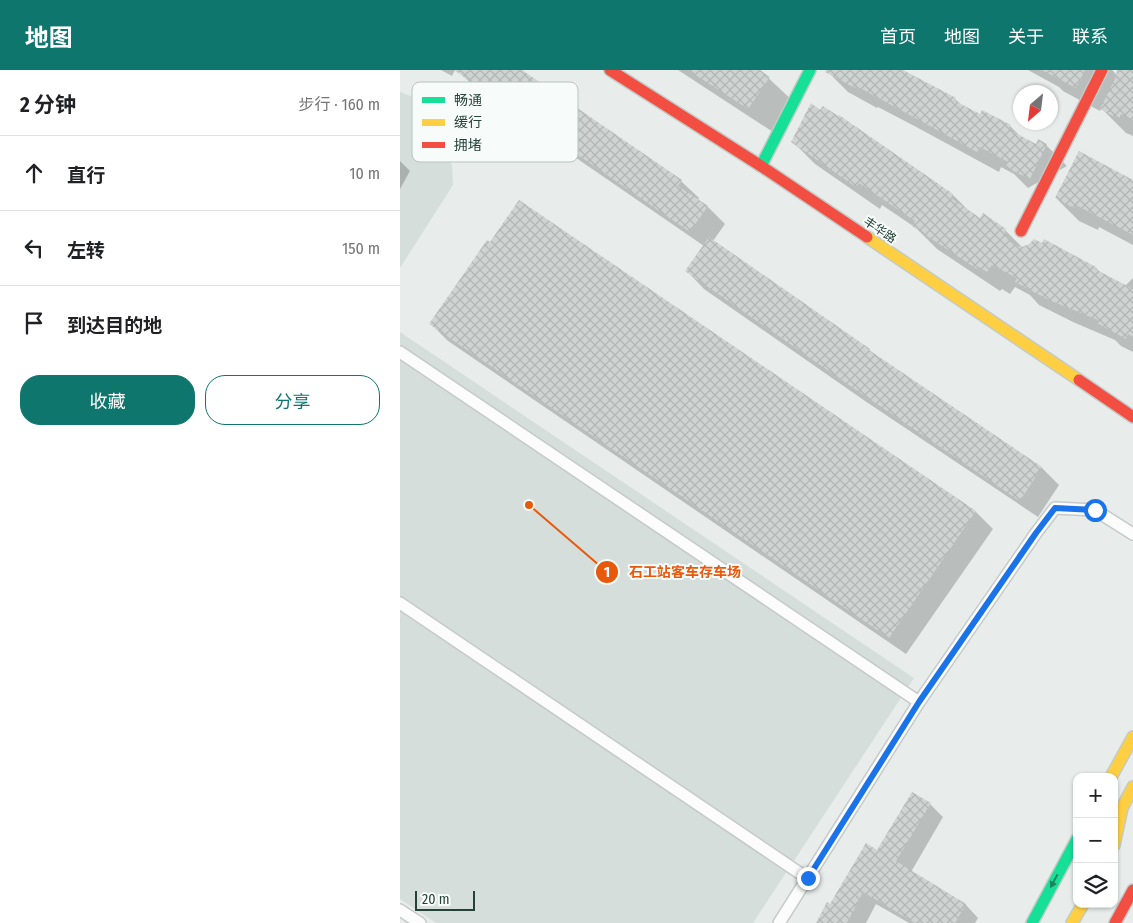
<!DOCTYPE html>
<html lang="zh">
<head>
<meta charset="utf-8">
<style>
  body { margin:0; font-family:"Fira Sans Condensed","Noto Sans SC",sans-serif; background:#f2f2f2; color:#202124 }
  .controls { position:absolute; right:15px; bottom:15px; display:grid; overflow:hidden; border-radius:10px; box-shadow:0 1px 4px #0004 }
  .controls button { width:45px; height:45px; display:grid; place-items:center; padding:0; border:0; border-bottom:1px solid #e0e0e0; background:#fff; color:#202124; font:25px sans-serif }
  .compass { position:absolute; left:613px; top:15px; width:45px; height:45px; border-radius:50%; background:#fff; box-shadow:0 1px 4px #0004; rotate:208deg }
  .scale { position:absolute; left:15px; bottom:12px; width:60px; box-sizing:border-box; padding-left:5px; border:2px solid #24423a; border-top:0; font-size:14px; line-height:18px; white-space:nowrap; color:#24423a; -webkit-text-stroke:4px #f7fbf9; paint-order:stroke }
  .stop { position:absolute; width:15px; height:15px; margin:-11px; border:4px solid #1a73e8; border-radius:50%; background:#fff }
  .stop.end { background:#1a73e8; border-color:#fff; box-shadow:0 1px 5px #0008 }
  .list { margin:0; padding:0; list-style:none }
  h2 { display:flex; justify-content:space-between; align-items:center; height:65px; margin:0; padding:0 20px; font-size:21px }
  h2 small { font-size:16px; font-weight:400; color:#757577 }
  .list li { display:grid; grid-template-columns:32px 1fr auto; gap:15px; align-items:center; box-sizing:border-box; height:75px; padding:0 20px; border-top:1px solid #e0e0e0 }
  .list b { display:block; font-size:19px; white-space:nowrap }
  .list em { font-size:16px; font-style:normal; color:#757577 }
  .actions { display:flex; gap:10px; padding:15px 20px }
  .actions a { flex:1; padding:11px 0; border:1px solid #0f766e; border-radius:20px; text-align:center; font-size:18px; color:#0f766e }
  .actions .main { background:#0f766e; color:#fff }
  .icon { flex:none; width:28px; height:28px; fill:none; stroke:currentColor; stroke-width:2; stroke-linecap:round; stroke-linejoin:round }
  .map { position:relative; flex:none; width:733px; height:853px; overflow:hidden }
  header { display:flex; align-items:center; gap:30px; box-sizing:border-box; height:70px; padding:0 25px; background:#0f766e; color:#fff }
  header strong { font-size:24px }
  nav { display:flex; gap:28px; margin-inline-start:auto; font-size:18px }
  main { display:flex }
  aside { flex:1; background:#fff }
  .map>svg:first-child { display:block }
  .built { fill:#d6dedb }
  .shadow { fill:#0003 }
  .building { fill:url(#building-cross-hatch) }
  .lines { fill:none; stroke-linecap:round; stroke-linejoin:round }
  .lane-casing { stroke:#c5cac8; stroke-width:14 }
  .fast-casing { stroke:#c3cbc8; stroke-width:14 }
  .slow-casing { stroke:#c3cbc8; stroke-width:14 }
  .jam-casing { stroke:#c3cbc8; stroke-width:14 }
  .lane { stroke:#fcfcfc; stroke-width:11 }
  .fast { stroke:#16e098; stroke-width:11 }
  .slow { stroke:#ffcf43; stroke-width:11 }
  .jam { stroke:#f24e42; stroke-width:11 }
  .oneway { fill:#1e8160 }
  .route { stroke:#1a73e8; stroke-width:6 }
  .labels { text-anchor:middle; stroke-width:4; stroke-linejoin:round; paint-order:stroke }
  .street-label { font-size:12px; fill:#24423a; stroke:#f7fbf9 }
  .key { fill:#f7fbf9; stroke:#b8c4c0; stroke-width:1 }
  .key-label { font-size:14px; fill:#24423a }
  .leader { fill:none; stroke:#e8590c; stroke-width:2 }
  .callout-dot { fill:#e8590c; stroke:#f7fbf9; stroke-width:2 }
  .mark-label { font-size:15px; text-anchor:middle; font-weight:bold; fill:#fff }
  .callout-label { font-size:14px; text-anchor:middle; font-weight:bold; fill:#e8590c; stroke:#f7fbf9; stroke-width:4; stroke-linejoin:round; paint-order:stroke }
</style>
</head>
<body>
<header>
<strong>地图</strong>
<nav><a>首页</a><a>地图</a><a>关于</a><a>联系</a></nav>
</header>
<main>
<aside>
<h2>2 分钟<small>步行 · 160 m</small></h2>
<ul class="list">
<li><svg class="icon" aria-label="ahead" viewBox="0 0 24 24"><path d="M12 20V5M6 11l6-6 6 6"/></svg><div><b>直行</b></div><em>10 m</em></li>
<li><svg class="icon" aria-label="left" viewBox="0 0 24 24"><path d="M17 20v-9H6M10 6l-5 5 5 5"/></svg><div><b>左转</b></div><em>150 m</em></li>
<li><svg class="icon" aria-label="arrive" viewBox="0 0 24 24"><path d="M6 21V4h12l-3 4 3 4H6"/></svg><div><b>到达目的地</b></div></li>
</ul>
<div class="actions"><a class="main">收藏</a><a>分享</a></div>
</aside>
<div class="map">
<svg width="733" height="853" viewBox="0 0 733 853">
  <defs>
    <pattern id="building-cross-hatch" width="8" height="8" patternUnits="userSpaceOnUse" patternTransform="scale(1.25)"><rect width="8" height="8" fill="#cfd4d2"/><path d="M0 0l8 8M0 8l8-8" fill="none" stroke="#b2b7b5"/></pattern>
  </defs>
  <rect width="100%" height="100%" fill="#e8edeb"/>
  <!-- built -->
  <g class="built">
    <polygon points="0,22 53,42 42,72 52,96 53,115 0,198"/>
    <polygon points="0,262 514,608 353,853 36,853 0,829"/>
  </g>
  <!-- shadow -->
  <g class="shadow">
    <polygon points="41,0 55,0 52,6"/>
    <polygon points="64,0 120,0 281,111 299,128 298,130 308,137 325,154 313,171 469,280 475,286 642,398 659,415 638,447 465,331 304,219 287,201 304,176 79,21 61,4"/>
    <polygon points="278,0 360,0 394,32 373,62"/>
    <polygon points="427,0 501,0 555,29 563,36 581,46 610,56 623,69 636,76 639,71 646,75 667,96 628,118 614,104 601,97 599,102 520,59 478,37 477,38 448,22 427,1"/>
    <polygon points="628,0 712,0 718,6 719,0 733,0 733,66 726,63 701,38 700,41 663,21 659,17"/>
    <polygon points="420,41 439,47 553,125 571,143 580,149 605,160 623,178 642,175 645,171 696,198 703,205 725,216 733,208 733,282 721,276 715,270 673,252 639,235 630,225 615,217 610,224 602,219 600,221 537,179 516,158 482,135 480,139 415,94 392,71"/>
    <polygon points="0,91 10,101 0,119"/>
    <polygon points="733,113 733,175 699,157 698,160 679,151 656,128"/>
    <polygon points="119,132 576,442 593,459 506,584 48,271 31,254 90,174"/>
    <polygon points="530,734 543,747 511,802 566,835 578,848 575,853 509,853 476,834 466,853 418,853 431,835 478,782"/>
  </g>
  <!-- building -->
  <g class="building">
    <polygon points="54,0 122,0 282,110 278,116 308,136 290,162"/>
    <polygon points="288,0 360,0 370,7 348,39"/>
    <polygon points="426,0 503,0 556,28 555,31 580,44 582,40 611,55 608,59 636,74 638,69 647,74 630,109 605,97 608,92 580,77 577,82 497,38 456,16 455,18 425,2"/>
    <polygon points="642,0 685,0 676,18"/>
    <polygon points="717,0 733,0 733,50 721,44 719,49 700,39 716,7"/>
    <polygon points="411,33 420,40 423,36 438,46 439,45 553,124 551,128 580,148 583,143 606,159 605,162 608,169 614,175 622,177 629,174 634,169 642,173 644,169 696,197 695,199 733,219 733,267 728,264 726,269 697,253 698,250 649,230 615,212 617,208 592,195 587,202 579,197 577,199 512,156 515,151 459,113 456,117 391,72"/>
    <polygon points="679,81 733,110 733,165 676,135 674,138 655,128"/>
    <polygon points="119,130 576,441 489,568 29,254 87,170 90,172"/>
    <polygon points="309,167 470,279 469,280 642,397 620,431 446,313 285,201"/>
    <polygon points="512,722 531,733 496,791 566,834 555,853 515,853 463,822 447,853 416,853 427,832 430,834 466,773 477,780"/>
  </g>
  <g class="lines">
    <defs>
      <g id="lane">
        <polyline points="0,282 519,632"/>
        <polyline points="0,533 407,808"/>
        <polyline points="0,840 20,853"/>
        <polyline points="379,853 519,632 636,463 655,438 695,440 733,464"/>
      </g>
      <g id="fast">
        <polyline points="361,96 410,0"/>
        <polyline points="632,853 677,769"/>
      </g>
      <g id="slow">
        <polyline points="467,167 679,310"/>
        <polyline points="711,707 733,667"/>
        <polyline points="714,775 722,738 733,717"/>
        <polyline points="672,853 683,834"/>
      </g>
      <g id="jam">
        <polyline points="210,0 361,96 467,167"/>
        <polyline points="621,161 702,0"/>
        <polyline points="679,310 733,347"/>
        <polyline points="715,853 733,820"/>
      </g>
    </defs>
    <!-- lane casing -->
    <use href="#lane" class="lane-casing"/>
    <!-- fast casing -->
    <use href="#fast" class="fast-casing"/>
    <!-- slow casing -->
    <use href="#slow" class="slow-casing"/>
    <!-- jam casing -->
    <use href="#jam" class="jam-casing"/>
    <!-- lane -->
    <use href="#lane" class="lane"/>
    <!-- fast -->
    <use href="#fast" class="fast"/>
    <!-- slow -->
    <use href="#slow" class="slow"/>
    <!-- jam -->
    <use href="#jam" class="jam"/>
  </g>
  <!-- one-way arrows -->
  <defs><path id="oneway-solid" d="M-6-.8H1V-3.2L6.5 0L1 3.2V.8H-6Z" transform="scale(1.25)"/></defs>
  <use class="oneway" href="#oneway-solid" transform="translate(654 811) rotate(118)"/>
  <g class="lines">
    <!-- route -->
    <polyline class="route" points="408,808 519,632 636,463 655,438 695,440"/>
  </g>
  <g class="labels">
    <!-- street labels -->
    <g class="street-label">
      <text transform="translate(480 160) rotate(34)" y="4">丰华路</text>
    </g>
  </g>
  <!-- legend -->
  <rect x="12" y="12" width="166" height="80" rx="8" class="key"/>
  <rect x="22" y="27" width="23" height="6" fill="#16e098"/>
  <rect x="22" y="49" width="23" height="7" fill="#ffcf43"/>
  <rect x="22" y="72" width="23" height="6" fill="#f24e42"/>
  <g class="key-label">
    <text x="54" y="35">畅通</text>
    <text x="54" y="57">缓行</text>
    <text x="54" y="80">拥堵</text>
  </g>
  <!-- callouts -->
  <path class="leader" d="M129 435L207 502"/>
  <g class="callout-dot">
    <circle cx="129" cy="435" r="5"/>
    <circle cx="207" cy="502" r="12"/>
  </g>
  <g class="mark-label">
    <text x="207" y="507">1</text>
  </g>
  <g class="callout-label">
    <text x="285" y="507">石工站客车存车场</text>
  </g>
</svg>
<div class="controls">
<button>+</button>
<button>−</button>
<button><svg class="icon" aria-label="layers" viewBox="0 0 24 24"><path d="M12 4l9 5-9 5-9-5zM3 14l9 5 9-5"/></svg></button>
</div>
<svg class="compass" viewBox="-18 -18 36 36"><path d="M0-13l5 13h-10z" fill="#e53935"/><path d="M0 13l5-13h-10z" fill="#757577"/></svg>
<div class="scale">20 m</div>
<div class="stop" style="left:695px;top:440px"></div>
<div class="stop end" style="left:408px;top:808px"></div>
</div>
</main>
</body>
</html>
